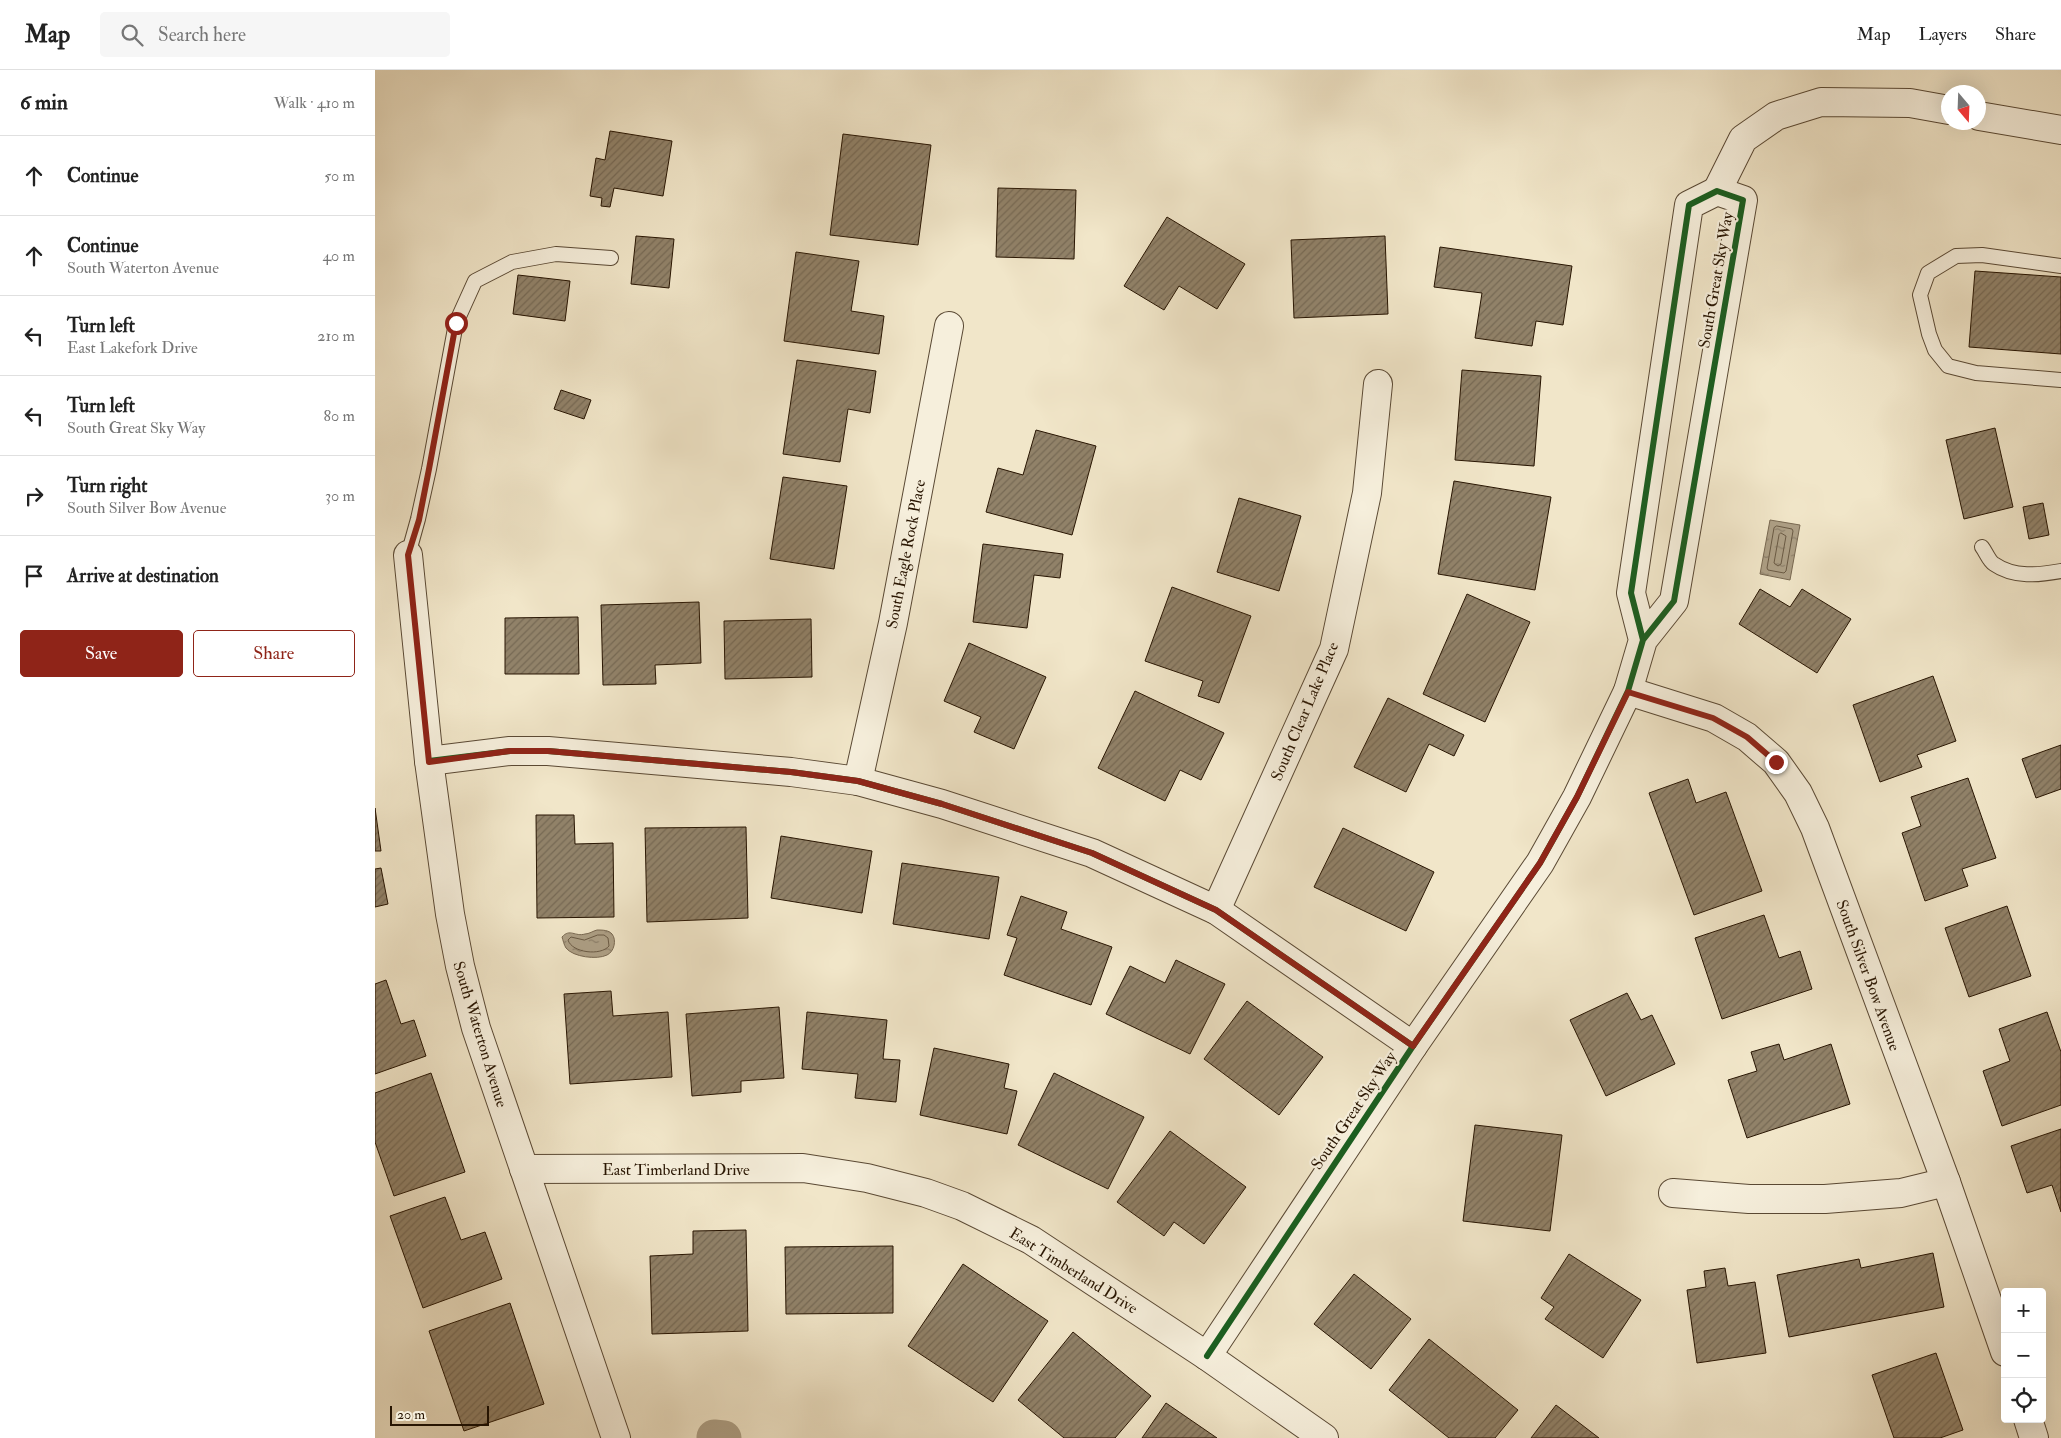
<!DOCTYPE html>
<html lang="en">
<head>
<meta charset="utf-8">
<style>
  body { margin:0; font-family:"IM FELL Double Pica",serif; background:#f6f6f6; color:#222 }
  .controls { position:absolute; right:15px; bottom:15px; display:grid; overflow:hidden; border-radius:5px; box-shadow:0 5px 20px #0002 }
  .controls button { width:45px; height:45px; display:grid; place-items:center; padding:0; border:0; border-bottom:1px solid #e0e0e0; background:#fff; color:#222; font:25px sans-serif }
  .compass { position:absolute; left:1566px; top:15px; width:45px; height:45px; border-radius:50%; background:#fff; box-shadow:0 5px 20px #0002; rotate:161deg }
  .scale { position:absolute; left:15px; bottom:12px; width:99px; box-sizing:border-box; padding-left:5px; border:2px solid #281502; border-top:0; font-size:14px; line-height:18px; white-space:nowrap; color:#281502; -webkit-text-stroke:4px #f6efdc; paint-order:stroke }
  .stop { position:absolute; width:15px; height:15px; margin:-11px; border:4px solid #8f2418; border-radius:50%; background:#fff }
  .stop.end { background:#8f2418; border-color:#fff; box-shadow:0 1px 5px #0008 }
  .list { margin:0; padding:0; list-style:none }
  h2 { display:flex; justify-content:space-between; align-items:center; height:65px; margin:0; padding:0 20px; font-size:21px }
  h2 small { font-size:16px; font-weight:400; color:#767676 }
  .list li { display:grid; grid-template-columns:32px 1fr auto; gap:15px; align-items:center; box-sizing:border-box; height:80px; padding:0 20px; border-top:1px solid #e0e0e0 }
  .list b { display:block; font-size:19px; white-space:nowrap }
  .list p { margin:0; font-size:16px; white-space:nowrap; color:#767676 }
  .list em { font-size:16px; font-style:normal; color:#767676 }
  .actions { display:flex; gap:10px; padding:15px 20px }
  .actions a { flex:1; padding:11px 0; border:1px solid #8f2418; border-radius:5px; text-align:center; font-size:18px; color:#8f2418 }
  .actions .main { background:#8f2418; color:#fff }
  .icon { flex:none; width:28px; height:28px; fill:none; stroke:currentColor; stroke-width:2; stroke-linecap:round; stroke-linejoin:round }
  .map { position:relative; flex:none; width:1686px; height:1368px; overflow:hidden }
  header { display:flex; align-items:center; gap:30px; box-sizing:border-box; height:70px; padding:0 25px; background:#fff; border-bottom:1px solid #e0e0e0 }
  header strong { font-size:24px }
  nav { display:flex; gap:28px; margin-inline-start:auto; font-size:18px }
  .search { width:350px; height:45px; background:#f6f6f6; display:flex; align-items:center; gap:12px; box-sizing:border-box; padding:0 18px; border-radius:5px; color:#767676; font-size:19px }
  main { display:flex }
  aside { flex:1; background:#fff }
  .map>svg:first-child { display:block }
  .water { fill:url(#water-ripples); stroke:#786851 }
  .lines { fill:none; stroke-linecap:round; stroke-linejoin:round }
  .shore { stroke:#6a5a44; stroke-width:1 }
  .canal { stroke:#ad9f85; stroke-width:35 }
  .building { fill:url(#building-hatch); stroke:#281502 }
  .lane-casing { stroke:#5a4934; stroke-width:16 }
  .street-casing { stroke:#5a4934; stroke-width:30 }
  .lane { stroke:#f6efdc; stroke-width:14 }
  .street { stroke:#f6efdc; stroke-width:28 }
  .cycleway-casing { stroke:#f6efdc; stroke-width:9 }
  .cycleway { stroke:#1b5e20; stroke-width:6 }
  .route { stroke:#8f2418; stroke-width:6 }
  .labels { text-anchor:middle; stroke-width:4.5; stroke-linejoin:round; paint-order:stroke }
  .street-label { font-size:16px; fill:#281502; stroke:#f6efdc }
</style>
</head>
<body>
<header>
<strong>Map</strong>
<div class="search"><svg class="icon" aria-label="search" viewBox="0 0 24 24"><circle cx="10" cy="10" r="6"/><path d="M15 15l6 6"/></svg>Search here</div>
<nav><a>Map</a><a>Layers</a><a>Share</a></nav>
</header>
<main>
<aside>
<h2>6 min<small>Walk · 410 m</small></h2>
<ul class="list">
<li><svg class="icon" aria-label="ahead" viewBox="0 0 24 24"><path d="M12 20V5M6 11l6-6 6 6"/></svg><div><b>Continue</b></div><em>50 m</em></li>
<li><svg class="icon" aria-label="ahead" viewBox="0 0 24 24"><path d="M12 20V5M6 11l6-6 6 6"/></svg><div><b>Continue</b><p>South Waterton Avenue</p></div><em>40 m</em></li>
<li><svg class="icon" aria-label="left" viewBox="0 0 24 24"><path d="M17 20v-9H6M10 6l-5 5 5 5"/></svg><div><b>Turn left</b><p>East Lakefork Drive</p></div><em>210 m</em></li>
<li><svg class="icon" aria-label="left" viewBox="0 0 24 24"><path d="M17 20v-9H6M10 6l-5 5 5 5"/></svg><div><b>Turn left</b><p>South Great Sky Way</p></div><em>80 m</em></li>
<li><svg class="icon" aria-label="right" viewBox="0 0 24 24"><path d="M7 20v-9h11M14 6l5 5-5 5"/></svg><div><b>Turn right</b><p>South Silver Bow Avenue</p></div><em>30 m</em></li>
<li><svg class="icon" aria-label="arrive" viewBox="0 0 24 24"><path d="M6 21V4h12l-3 4 3 4H6"/></svg><div><b>Arrive at destination</b></div></li>
</ul>
<div class="actions"><a class="main">Save</a><a>Share</a></div>
</aside>
<div class="map">
<svg width="1686" height="1368" viewBox="0 0 1686 1368">
  <defs>
    <pattern id="water-ripples" width="26" height="14" patternUnits="userSpaceOnUse" patternTransform="scale(1.25)"><rect width="26" height="14" fill="#ad9f85"/><path d="M2 4q2-2 4 0t4 0M15 11q2-2 4 0t4 0" fill="none" stroke="#8d806b"/></pattern>
    <pattern id="building-hatch" width="6" height="6" patternUnits="userSpaceOnUse" patternTransform="scale(1.25)"><rect width="6" height="6" fill="#918269"/><path d="M-1 1l2-2M0 6l6-6M5 7l2-2" fill="none" stroke="#766954"/></pattern>
  </defs>
  <rect width="100%" height="100%" fill="#f1e6c9"/>
  <filter id="stains"><feTurbulence type="fractalNoise" baseFrequency=".004" numOctaves="4"/><feColorMatrix values="0 0 0 0 .2 0 0 0 0 .09 0 0 0 0 .02 0 0 0 .5 -.17"/></filter>
  <radialGradient id="worn" r=".72"><stop offset=".6" stop-color="#630" stop-opacity="0"/><stop offset="1" stop-color="#630" stop-opacity=".3"/></radialGradient>
  <!-- water -->
  <g class="water">
    <polygon points="1395,450 1425,455 1415,510 1385,504"/>
    <path d="M 222,860 C 227,860 234,860 237,864 C 242,870 239,882 232,885 C 222,890 198,887 191,878 C 189,875 188,870 187,867 C 195,858 200,867 210,864 C 214,864 218,861 222,860 Z"/>
  </g>
  <g class="lines">
    <!-- shore -->
    <g class="shore">
      <polygon points="1402,456 1417,459 1418,461 1411,501 1409,503 1393,500 1392,498 1399,458"/>
      <polygon points="1406,463 1411,466 1406,494 1403,496 1399,493 1404,465"/>
      <path d="M 223,865 L 229,865 L 233,868 L 234,876 C 226,886 197,883 193,870 L 196,867 L 209,870 Z"/>
    </g>
    <!-- canal -->
    <polyline class="canal" points="339,1367 349,1368"/>
  </g>
  <!-- building -->
  <g class="building">
    <polygon points="235,61 297,71 288,126 239,118 235,137 226,136 227,128 215,126 221,88 230,90"/>
    <polygon points="468,64 556,75 543,175 455,165"/>
    <polygon points="623,118 701,120 699,189 621,187"/>
    <polygon points="792,147 870,194 842,239 804,216 789,240 749,216"/>
    <polygon points="261,166 299,169 294,218 256,214"/>
    <polygon points="1010,166 1013,244 919,248 916,170"/>
    <polygon points="1065,177 1197,196 1188,255 1161,251 1157,276 1100,268 1107,223 1059,217"/>
    <polygon points="421,182 484,191 476,241 509,246 504,284 409,271"/>
    <polygon points="1600,201 1686,207 1686,284 1594,277"/>
    <polygon points="143,205 195,211 190,251 138,244"/>
    <polygon points="422,290 501,301 495,343 473,339 465,392 408,384"/>
    <polygon points="1087,300 1166,306 1159,396 1080,390"/>
    <polygon points="186,320 216,330 209,349 179,339"/>
    <polygon points="1620,358 1638,437 1589,449 1571,370"/>
    <polygon points="661,360 721,376 697,465 611,442 623,398 648,405"/>
    <polygon points="408,407 472,416 459,499 395,489"/>
    <polygon points="1079,411 1176,427 1160,520 1063,504"/>
    <polygon points="864,428 926,446 904,521 842,502"/>
    <polygon points="1668,433 1674,465 1654,469 1648,437"/>
    <polygon points="608,474 688,484 685,508 659,505 652,558 598,552"/>
    <polygon points="797,517 876,546 844,633 823,626 828,611 770,591"/>
    <polygon points="1385,519 1415,537 1427,519 1476,549 1442,603 1364,554"/>
    <polygon points="1092,524 1155,552 1110,652 1048,624"/>
    <polygon points="324,532 326,593 280,595 281,614 228,615 226,535"/>
    <polygon points="203,547 204,604 130,604 130,548"/>
    <polygon points="436,549 437,607 350,609 349,551"/>
    <polygon points="594,573 671,607 639,679 599,662 606,647 569,631"/>
    <polygon points="1558,606 1581,671 1542,685 1547,697 1505,712 1478,635"/>
    <polygon points="760,621 849,663 826,710 805,700 790,731 723,698"/>
    <polygon points="1013,628 1089,665 1079,686 1054,674 1031,722 979,697"/>
    <polygon points="1686,675 1686,719 1661,728 1647,689"/>
    <polygon points="1593,708 1621,788 1587,799 1593,816 1550,831 1527,763 1546,756 1536,727"/>
    <polygon points="1313,709 1321,733 1351,722 1387,821 1319,845 1274,723"/>
    <polygon points="0,738 6,781 0,781"/>
    <polygon points="161,745 199,745 200,774 238,773 239,847 162,848"/>
    <polygon points="371,757 373,848 272,852 270,758"/>
    <polygon points="968,758 1059,802 1031,861 939,817"/>
    <polygon points="406,766 497,781 487,843 396,828"/>
    <polygon points="527,793 624,807 614,869 518,854"/>
    <polygon points="6,798 13,834 0,837 0,799"/>
    <polygon points="646,826 692,842 686,859 737,877 716,935 629,905 642,868 632,865"/>
    <polygon points="1632,836 1656,906 1594,927 1570,858"/>
    <polygon points="1389,845 1404,888 1425,881 1437,919 1347,949 1320,868"/>
    <polygon points="801,890 850,914 815,984 731,944 755,896 790,913"/>
    <polygon points="11,910 26,954 39,950 51,986 0,1004 0,914"/>
    <polygon points="236,921 238,946 293,942 297,1007 195,1014 189,924"/>
    <polygon points="1252,923 1266,950 1277,945 1300,994 1231,1026 1195,950"/>
    <polygon points="872,931 948,987 904,1045 829,989"/>
    <polygon points="404,937 409,1008 366,1011 366,1022 317,1026 311,944"/>
    <polygon points="432,942 512,950 508,989 525,990 521,1032 480,1028 483,1004 427,999"/>
    <polygon points="1672,942 1686,982 1686,1035 1627,1056 1608,1001 1635,991 1624,959"/>
    <polygon points="1404,974 1409,990 1456,974 1475,1034 1372,1068 1353,1010 1382,1001 1376,982"/>
    <polygon points="559,978 634,994 629,1018 642,1021 632,1064 545,1045"/>
    <polygon points="56,1003 90,1102 19,1126 0,1072 0,1023"/>
    <polygon points="679,1003 769,1047 733,1119 643,1075"/>
    <polygon points="1100,1055 1187,1065 1175,1161 1088,1151"/>
    <polygon points="1686,1059 1686,1142 1677,1115 1652,1123 1636,1076"/>
    <polygon points="795,1061 871,1117 829,1174 799,1152 789,1166 742,1132"/>
    <polygon points="70,1127 86,1170 110,1162 127,1209 48,1238 15,1146"/>
    <polygon points="371,1160 373,1261 277,1264 275,1186 318,1184 318,1161"/>
    <polygon points="518,1176 518,1243 411,1244 410,1177"/>
    <polygon points="1558,1183 1569,1237 1414,1267 1402,1205 1484,1189 1486,1198"/>
    <polygon points="1194,1184 1266,1230 1228,1288 1170,1249 1179,1237 1166,1228"/>
    <polygon points="588,1194 673,1251 618,1332 533,1276"/>
    <polygon points="1350,1198 1353,1216 1380,1212 1391,1283 1322,1293 1312,1220 1331,1217 1329,1201"/>
    <polygon points="979,1204 1036,1249 996,1299 939,1254"/>
    <polygon points="135,1233 169,1334 89,1361 54,1261"/>
    <polygon points="698,1262 776,1326 740,1368 689,1368 643,1330"/>
    <polygon points="1054,1269 1143,1340 1120,1368 1074,1368 1014,1320"/>
    <polygon points="1561,1283 1588,1360 1565,1368 1519,1368 1497,1305"/>
    <polygon points="791,1333 842,1368 767,1368"/>
    <polygon points="1181,1335 1224,1368 1156,1368"/>
  </g>
  <g class="lines">
    <defs>
      <g id="lane">
        <polyline points="1686,196 1607,185 1581,186 1553,203 1545,225 1554,264 1560,280 1573,296 1601,303 1686,310"/>
        <path d="M 1607,477 C 1611,482 1614,491 1619,494 C 1639,508 1664,505 1686,501"/>
        <polyline points="33,485 43,449 54,399 81,253 100,211 137,192 181,184 236,188"/>
      </g>
      <g id="street">
        <polyline points="1604,46 1686,60"/>
        <polyline points="1342,121 1368,69 1401,46 1446,32 1535,33 1574,40"/>
        <polyline points="33,485 54,691 75,844 85,896 101,958 241,1368"/>
        <polyline points="1253,621 1339,648 1372,667 1401,692 1423,723 1440,758 1571,1112 1630,1282"/>
        <polyline points="54,691 135,681 173,681 416,702 483,711 567,734 717,783 841,840 1038,976"/>
        <polyline points="483,711 518,553 574,256"/>
        <polyline points="841,840 959,579 992,423 1003,314"/>
        <polyline points="149,1099 428,1098 492,1108 551,1123 587,1136 656,1170 832,1286 949,1368"/>
        <polyline points="1298,1123 1374,1129 1450,1129 1526,1123 1571,1112"/>
        <polyline points="832,1286 1038,976 1165,793 1202,727 1253,621 1268,570 1299,531 1368,130 1342,121 1314,135 1256,523 1268,570"/>
        <polyline points="1653,1349 1659,1368"/>
      </g>
    </defs>
    <!-- lane casing -->
    <use href="#lane" class="lane-casing"/>
    <!-- street casing -->
    <use href="#street" class="street-casing"/>
    <!-- lane -->
    <use href="#lane" class="lane"/>
    <!-- street -->
    <use href="#street" class="street"/>
    <defs>
      <g id="cycleway">
        <polyline points="54,691 135,681 173,681 416,702 483,711 567,734 717,783 841,840 1038,976"/>
        <polyline points="832,1286 1038,976 1165,793 1202,727 1253,621 1268,570 1299,531 1368,130 1342,121 1314,135 1256,523 1268,570"/>
      </g>
    </defs>
    <!-- cycleway casing -->
    <use href="#cycleway" class="cycleway-casing"/>
    <!-- cycleway -->
    <use href="#cycleway" class="cycleway"/>
  </g>
  <g class="lines">
    <!-- route -->
    <polyline class="route" points="81,253 54,399 44,450 33,485 54,692 135,681 173,681 416,702 483,711 567,734 717,783 841,840 1038,976 1165,793 1202,727 1253,622 1338,648 1372,667 1401,692"/>
  </g>
  <g class="labels">
    <!-- street labels -->
    <g class="street-label">
      <text transform="translate(1340 210) rotate(-80)" y="6">South Great Sky Way</text>
      <text transform="translate(530 484) rotate(-79)" y="6">South Eagle Rock Place</text>
      <text transform="translate(929 641) rotate(-67)" y="6">South Clear Lake Place</text>
      <text transform="translate(1494 905) rotate(70)" y="6">South Silver Bow Avenue</text>
      <text transform="translate(106 964) rotate(73)" y="6">South Waterton Avenue</text>
      <text transform="translate(978 1040) rotate(-56)" y="6">South Great Sky Way</text>
      <text x="301" y="1105">East Timberland Drive</text>
      <text transform="translate(699 1200) rotate(32)" y="6">East Timberland Drive</text>
    </g>
  </g>
  <rect width="100%" height="100%" filter="url(#stains)"/>
  <rect width="100%" height="100%" fill="url(#worn)"/>
</svg>
<div class="controls">
<button>+</button>
<button>−</button>
<button><svg class="icon" aria-label="locate" viewBox="0 0 24 24"><circle cx="12" cy="12" r="6"/><path d="M12 2v4M12 18v4M2 12h4M18 12h4"/></svg></button>
</div>
<svg class="compass" viewBox="-18 -18 36 36"><path d="M0-13l5 13h-10z" fill="#e53935"/><path d="M0 13l5-13h-10z" fill="#767676"/></svg>
<div class="scale">20 m</div>
<div class="stop" style="left:81px;top:253px"></div>
<div class="stop end" style="left:1401px;top:692px"></div>
</div>
</main>
</body>
</html>
